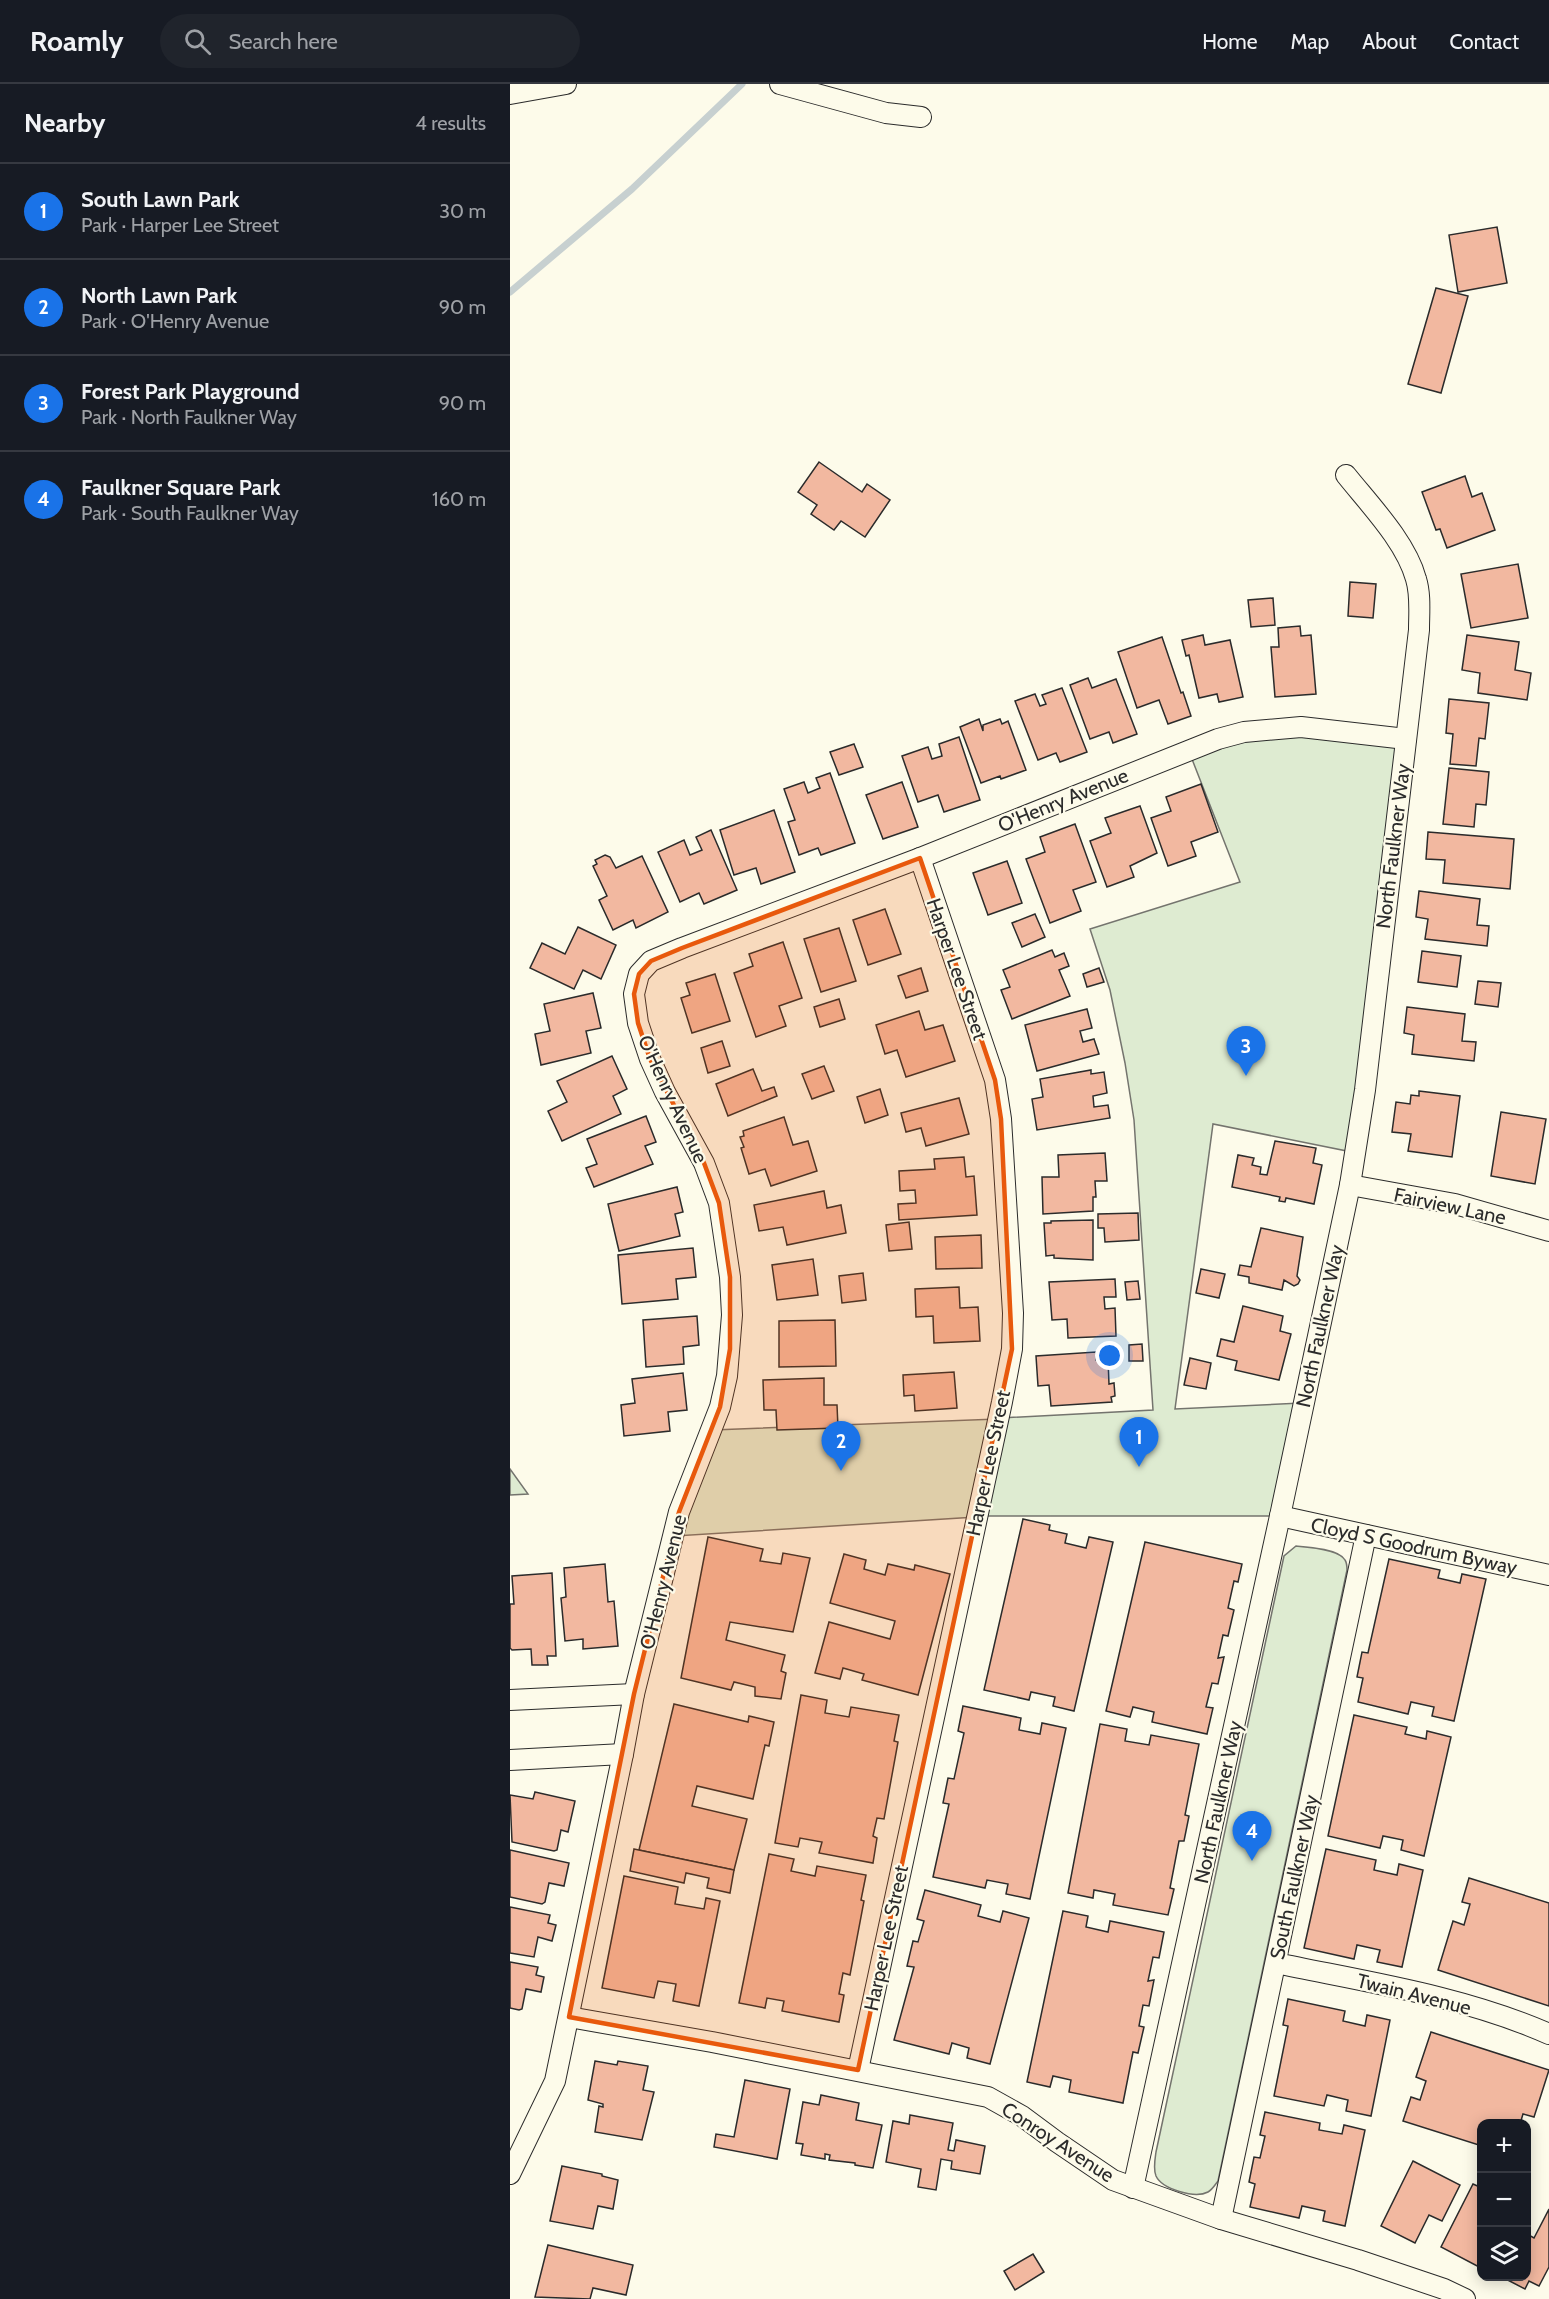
<!DOCTYPE html>
<meta charset="utf-8">
<style>
body{margin:0;font-family:Cabin,sans-serif;background:#20242c;color:#f1f3f6}
.controls{position:absolute;right:18px;bottom:18px;display:grid;overflow:hidden;border-radius:12px;box-shadow:0 3px 15px #0003}
.controls button{width:54px;height:54px;display:grid;place-items:center;padding:0;border:0;border-bottom:2px solid #363941;background:#171b24;color:#f1f3f6;font:30px sans-serif}
.you{position:absolute;left:600px;top:1272px;width:21px;height:21px;margin:-15px;border:4px solid #fff;border-radius:50%;background:#1a73e8;box-shadow:0 0 0 9px #1a73e833}
.badge{display:grid;place-items:center;width:39px;height:39px;border-radius:50%;background:#1a73e8;color:#fff;font-size:20px;font-weight:700}
.pin{position:absolute;translate:-50% -50px;filter:drop-shadow(0 2px 3px #0008)}
.pin::after{content:'';position:absolute;top:32px;width:21px;height:18px;background:inherit;clip-path:polygon(0 0,100% 0,50% 100%)}
.list{margin:0;padding:0;list-style:none}
h2{display:flex;justify-content:space-between;align-items:center;height:78px;margin:0;padding:0 24px;font-size:26px}
h2 small{font-size:20px;font-weight:400;color:#9ea1a6}
.list li{display:grid;grid-template-columns:39px 1fr auto;gap:18px;align-items:center;box-sizing:border-box;height:96px;padding:0 24px;border-top:2px solid #363941}
.list b{display:block;font-size:22px;white-space:nowrap}
.list p{margin:0;font-size:20px;white-space:nowrap;color:#9ea1a6}
.list em{font-size:20px;font-style:normal;color:#9ea1a6}
.icon{flex:none;width:33px;height:33px;fill:none;stroke:currentColor;stroke-width:2;stroke-linecap:round;stroke-linejoin:round}
.map{position:relative;flex:none;width:1039px;height:2215px;overflow:hidden}
header{display:flex;align-items:center;gap:36px;box-sizing:border-box;height:84px;padding:0 30px;background:#171b24;border-bottom:2px solid #363941}
header strong{font-size:28px}
nav{display:flex;gap:33px;margin-inline-start:auto;font-size:21px}
.search{width:420px;height:54px;background:#20242c;display:flex;align-items:center;gap:15px;box-sizing:border-box;padding:0 21px;border-radius:33px;color:#9ea1a6;font-size:22px}
main{display:flex}
aside{flex:1;background:#171b24}
.map>svg:first-child{display:block}
</style>
<header>
<strong>Roamly</strong>
<div class="search"><svg class="icon" aria-label="search" viewBox="0 0 24 24"><circle cx="10" cy="10" r="6"/><path d="M15 15l6 6"/></svg>Search here</div>
<nav><a>Home</a><a>Map</a><a>About</a><a>Contact</a></nav>
</header>
<main>
<aside>
<h2>Nearby<small>4 results</small></h2>
<ul class="list">
<li><span class="badge">1</span><div><b>South Lawn Park</b><p>Park · Harper Lee Street</p></div><em>30 m</em></li>
<li><span class="badge">2</span><div><b>North Lawn Park</b><p>Park · O'Henry Avenue</p></div><em>90 m</em></li>
<li><span class="badge">3</span><div><b>Forest Park Playground</b><p>Park · North Faulkner Way</p></div><em>90 m</em></li>
<li><span class="badge">4</span><div><b>Faulkner Square Park</b><p>Park · South Faulkner Way</p></div><em>160 m</em></li>
</ul>
</aside>
<div class="map">
<svg width="1039" height="2215" viewBox="0 0 1039 2215">
<rect width="100%" height="100%" fill="#fdfbea"/>
<!-- green -->
<g fill="#deebd1" stroke="#74746e" stroke-width="1.5">
<polygon points="757,647 893,658 842,1068 703,1040 665,1325 791,1319 768,1432 469,1432 490,1334 643,1326 624,1036 615,979 600,906 580,845 730,798 680,670"/>
<polygon points="487,1335 466,1433 165,1452 203,1346"/>
<polygon points="0,1385 18,1410 0,1411"/>
<path d="M786,1462C798,1463 829,1465 835,1476C837,1479 837,1483 837,1486L708,2097C705,2101 702,2106 698,2108C685,2115 652,2105 646,2092C643,2085 645,2075 646,2068L774,1472Z"/>
</g>
<g fill="none" stroke-linecap="round" stroke-linejoin="round">
<!-- stream -->
<polyline stroke="#c7d0d0" stroke-width="7" points="0,208 122,105 232,0"/>
</g>
<!-- building -->
<g fill="#f2b8a0" stroke="#2b2b2b" stroke-width="1.5">
<polygon points="987,143 997,199 948,208 939,151"/>
<polygon points="926,204 958,212 931,309 898,300"/>
<polygon points="309,378 352,408 357,400 380,416 355,453 331,437 324,446 301,430 307,421 288,408"/>
<polygon points="955,392 962,413 972,409 985,446 937,464 930,445 926,446 912,408"/>
<polygon points="1008,480 1018,534 961,544 951,490"/>
<polygon points="840,498 866,500 863,534 838,532"/>
<polygon points="763,514 765,541 741,543 738,516"/>
<polygon points="790,542 791,552 801,551 806,610 765,613 761,563 769,563 768,544"/>
<polygon points="693,551 695,561 720,556 733,613 709,618 707,610 689,614 679,571 676,572 672,556"/>
<polygon points="957,551 1009,558 1005,586 1021,589 1017,616 968,609 970,589 952,586"/>
<polygon points="652,553 671,609 673,608 681,632 658,640 649,616 627,624 608,568"/>
<polygon points="578,594 582,604 606,595 627,650 603,659 599,648 580,655 560,601"/>
<polygon points="552,604 577,668 550,678 546,669 528,676 505,617 525,610 530,622 536,620 532,611"/>
<polygon points="939,615 979,619 975,655 969,654 966,682 940,680 943,650 936,649"/>
<polygon points="469,635 473,647 473,641 490,635 492,640 498,637 516,686 491,695 490,692 471,699 450,643"/>
<polygon points="449,653 470,716 434,728 428,711 408,718 392,672 418,663 422,675 432,672 429,660"/>
<polygon points="344,660 353,683 329,691 320,668"/>
<polygon points="939,684 979,688 976,721 966,720 964,743 933,740"/>
<polygon points="320,689 345,759 311,771 308,764 289,771 278,738 285,736 274,705 294,698 298,709 310,704 306,694"/>
<polygon points="392,698 408,743 373,755 356,711"/>
<polygon points="691,700 708,748 681,758 686,772 658,782 641,734 661,727 656,713"/>
<polygon points="630,722 647,769 620,782 624,793 597,803 580,757 601,749 595,734"/>
<polygon points="264,726 285,788 251,800 246,784 224,791 210,746"/>
<polygon points="565,740 586,798 563,806 571,827 540,839 516,775 535,768 530,753"/>
<polygon points="201,746 227,806 194,820 189,809 170,818 148,768 174,756 180,771 192,766 186,753"/>
<polygon points="918,748 1004,755 1000,805 933,799 935,776 916,775"/>
<polygon points="95,771 100,773 106,784 132,772 158,828 126,844 123,836 103,846 89,816 97,812 83,782 87,780 85,776"/>
<polygon points="497,777 512,819 478,831 463,789"/>
<polygon points="909,807 970,815 967,841 979,842 977,862 915,855 918,835 906,833"/>
<polygon points="375,825 391,870 358,881 343,836"/>
<polygon points="525,830 535,853 512,863 502,839"/>
<polygon points="68,843 106,861 91,895 73,886 64,905 20,884 32,859 55,870"/>
<polygon points="329,844 346,897 311,908 294,855"/>
<polygon points="273,858 292,914 269,922 276,942 246,953 224,889 243,882 239,870"/>
<polygon points="542,866 545,873 554,869 559,882 549,886 560,912 502,935 491,906 500,903 493,886"/>
<polygon points="912,867 951,872 947,903 908,898"/>
<polygon points="411,884 418,907 396,914 388,892"/>
<polygon points="589,884 594,898 577,903 573,890"/>
<polygon points="205,890 220,937 182,949 171,914 180,911 176,899"/>
<polygon points="968,897 991,899 988,923 965,920"/>
<polygon points="83,909 91,944 76,947 81,969 31,981 25,950 40,947 34,920"/>
<polygon points="329,915 335,935 310,943 304,923"/>
<polygon points="897,923 955,930 952,957 966,958 964,977 902,970 904,951 894,949"/>
<polygon points="577,925 582,944 570,947 573,958 584,955 589,970 527,987 515,941"/>
<polygon points="409,927 415,946 433,941 445,977 396,993 387,966 375,970 366,941"/>
<polygon points="212,957 220,982 198,989 191,964"/>
<polygon points="102,972 117,1005 103,1012 111,1030 52,1057 38,1027 57,1018 47,997"/>
<polygon points="314,982 324,1007 302,1015 292,990"/>
<polygon points="243,985 252,1007 264,1003 267,1012 218,1032 206,1000"/>
<polygon points="581,986 581,990 594,988 597,1009 583,1012 584,1023 598,1021 600,1034 527,1046 522,1015 533,1013 530,995"/>
<polygon points="370,1005 378,1031 355,1039 347,1013"/>
<polygon points="909,1007 950,1012 942,1073 898,1067 901,1050 882,1048 886,1018 900,1020 901,1011 909,1012"/>
<polygon points="449,1014 459,1050 416,1062 411,1044 396,1048 391,1029"/>
<polygon points="991,1028 1036,1035 1025,1100 981,1092"/>
<polygon points="136,1032 146,1058 135,1062 143,1080 84,1103 76,1084 87,1080 77,1055"/>
<polygon points="274,1033 283,1061 298,1057 307,1087 261,1102 255,1085 239,1090 231,1064 234,1063 230,1053 234,1052 233,1047"/>
<polygon points="765,1057 806,1064 803,1079 812,1081 804,1120 776,1114 775,1118 769,1117 770,1113 722,1103 728,1071 744,1074 742,1081 751,1083 750,1090 757,1091"/>
<polygon points="595,1069 597,1097 585,1097 586,1113 583,1113 583,1127 533,1130 532,1093 549,1093 548,1071"/>
<polygon points="454,1073 456,1093 464,1092 467,1131 389,1136 388,1120 406,1119 405,1106 390,1107 389,1087 425,1085 424,1075"/>
<polygon points="167,1103 173,1128 165,1130 170,1152 109,1167 98,1120"/>
<polygon points="314,1107 317,1124 331,1121 336,1149 277,1161 273,1143 249,1147 244,1121"/>
<polygon points="628,1129 629,1156 595,1158 594,1144 588,1144 588,1130"/>
<polygon points="583,1136 583,1176 544,1174 544,1171 536,1172 534,1139 541,1139 541,1137"/>
<polygon points="399,1138 402,1165 379,1167 376,1141"/>
<polygon points="751,1144 793,1153 787,1192 790,1196 788,1200 784,1202 774,1196 772,1206 739,1199 739,1193 728,1191 730,1181 741,1183"/>
<polygon points="471,1151 472,1184 426,1185 425,1153"/>
<polygon points="183,1164 186,1193 166,1195 168,1215 112,1220 108,1171"/>
<polygon points="303,1175 308,1211 267,1216 262,1181"/>
<polygon points="691,1185 715,1190 709,1214 686,1209"/>
<polygon points="353,1189 356,1216 332,1219 329,1192"/>
<polygon points="605,1195 606,1213 594,1213 595,1225 605,1224 606,1252 558,1254 557,1235 542,1236 539,1198"/>
<polygon points="628,1197 630,1215 617,1216 615,1198"/>
<polygon points="449,1203 450,1224 468,1223 470,1257 424,1259 423,1232 406,1233 405,1205"/>
<polygon points="733,1222 773,1232 770,1247 781,1250 769,1296 725,1286 727,1277 707,1272 711,1255 724,1258"/>
<polygon points="187,1232 189,1261 173,1263 174,1280 136,1283 133,1236"/>
<polygon points="325,1236 326,1282 269,1283 269,1237"/>
<polygon points="632,1260 633,1277 619,1277 619,1261"/>
<polygon points="586,1268 586,1276 598,1275 599,1300 604,1299 605,1312 601,1313 602,1318 541,1322 539,1301 528,1302 526,1272"/>
<polygon points="680,1274 701,1279 696,1305 674,1301"/>
<polygon points="444,1288 447,1324 405,1327 404,1311 394,1312 393,1291"/>
<polygon points="173,1289 177,1326 158,1328 160,1347 114,1352 111,1321 125,1319 122,1295"/>
<polygon points="314,1294 314,1321 327,1321 328,1344 267,1346 266,1326 254,1326 253,1296"/>
<polygon points="513,1435 540,1441 539,1446 557,1450 555,1459 576,1464 579,1453 603,1458 564,1627 543,1622 545,1613 521,1608 519,1616 474,1606"/>
<polygon points="198,1453 253,1465 250,1477 271,1480 273,1469 300,1474 283,1548 220,1538 216,1556 275,1571 271,1587 276,1589 271,1615 245,1612 245,1603 224,1598 221,1606 171,1594"/>
<polygon points="635,1458 732,1480 728,1498 724,1497 718,1524 724,1526 718,1552 713,1551 708,1574 714,1573 708,1600 702,1599 696,1623 703,1624 697,1650 642,1638 644,1628 623,1623 620,1633 596,1627"/>
<polygon points="334,1470 356,1476 354,1485 375,1491 378,1480 404,1486 405,1481 440,1490 408,1611 352,1596 354,1590 333,1584 330,1595 305,1589 319,1538 380,1555 385,1537 320,1519"/>
<polygon points="879,1475 930,1486 928,1494 950,1499 952,1490 976,1495 944,1637 922,1632 924,1623 901,1618 898,1630 848,1618 853,1594 847,1593 852,1568 858,1569"/>
<polygon points="95,1480 98,1518 104,1517 108,1562 73,1565 73,1555 55,1557 51,1514 56,1513 54,1484"/>
<polygon points="42,1489 46,1572 37,1572 38,1581 22,1581 21,1565 2,1566 0,1564 0,1520 4,1520 2,1492"/>
<polygon points="291,1611 317,1616 315,1629 339,1633 341,1623 389,1631 384,1657 388,1658 374,1735 367,1734 363,1752 367,1754 363,1779 309,1769 312,1758 290,1754 288,1763 265,1759"/>
<polygon points="164,1620 238,1638 239,1632 264,1638 259,1662 255,1661 243,1715 187,1702 182,1722 237,1735 224,1786 129,1766"/>
<polygon points="453,1622 511,1634 509,1646 530,1650 532,1639 556,1644 520,1815 496,1810 498,1800 477,1796 475,1804 423,1793 439,1720 433,1719 438,1694 444,1695 454,1649 448,1647"/>
<polygon points="844,1631 897,1643 895,1650 916,1655 917,1647 941,1653 914,1772 891,1766 893,1756 873,1752 870,1764 818,1752"/>
<polygon points="590,1640 617,1645 615,1657 639,1661 641,1651 689,1660 675,1731 679,1732 674,1757 669,1757 660,1804 664,1805 658,1831 603,1821 605,1810 584,1806 583,1814 558,1809"/>
<polygon points="25,1708 65,1717 58,1748 51,1746 47,1766 44,1767 2,1758 0,1711 23,1715"/>
<polygon points="124,1765 224,1786 220,1809 197,1804 199,1794 176,1789 174,1799 120,1787"/>
<polygon points="816,1765 866,1776 864,1786 887,1791 889,1780 913,1786 892,1883 867,1878 870,1866 847,1861 844,1875 794,1864"/>
<polygon points="0,1766 59,1779 54,1802 39,1799 35,1818 32,1820 0,1813"/>
<polygon points="259,1770 284,1775 281,1787 305,1792 307,1782 356,1791 351,1816 354,1817 340,1891 333,1889 329,1910 334,1911 329,1938 272,1927 274,1917 257,1914 255,1924 229,1919"/>
<polygon points="114,1792 168,1803 165,1820 194,1825 196,1814 210,1817 189,1922 163,1917 166,1900 148,1897 144,1914 92,1904"/>
<polygon points="959,1794 1039,1819 1039,1922 928,1886 943,1837 954,1841 960,1820 952,1818"/>
<polygon points="415,1806 471,1821 468,1832 490,1838 493,1827 519,1834 480,1980 457,1974 459,1964 442,1959 439,1970 384,1956 404,1883 397,1882 403,1857 408,1858 414,1837 407,1835"/>
<polygon points="0,1823 40,1831 38,1839 46,1841 42,1857 28,1853 24,1873 0,1869"/>
<polygon points="553,1827 578,1832 576,1843 598,1848 600,1837 654,1848 649,1874 643,1873 638,1897 644,1896 639,1922 633,1921 629,1942 634,1943 628,1969 623,1968 613,2019 559,2008 561,1996 543,1992 540,2003 517,1998"/>
<polygon points="0,1878 28,1883 26,1891 34,1893 31,1908 16,1905 12,1925 9,1926 0,1924"/>
<polygon points="778,1915 835,1927 833,1937 855,1942 857,1931 880,1936 861,2032 836,2027 838,2016 817,2011 814,2022 764,2012 778,1942 773,1941"/>
<polygon points="921,1948 1039,1986 1024,2033 1013,2030 1010,2040 972,2040 972,2062 893,2037 901,2013 910,2016 916,1997 906,1993"/>
<polygon points="85,1977 107,1981 108,1977 138,1982 133,2006 144,2008 132,2056 85,2048 89,2022 93,2023 93,2020 78,2016"/>
<polygon points="235,1996 280,2005 267,2075 204,2063 206,2050 224,2053"/>
<polygon points="311,2011 349,2019 346,2036 372,2041 363,2084 345,2081 345,2079 319,2076 320,2071 315,2070 315,2075 291,2071 293,2060 286,2059 293,2018 309,2021"/>
<polygon points="755,2028 810,2039 809,2046 832,2050 834,2041 855,2046 835,2142 813,2137 815,2127 792,2122 789,2134 740,2123 745,2100 739,2098 744,2073 750,2074 755,2052 750,2051"/>
<polygon points="400,2031 443,2039 438,2066 444,2067 446,2056 475,2062 470,2090 441,2085 442,2077 431,2075 426,2106 408,2103 411,2085 376,2078 383,2037 399,2040"/>
<polygon points="903,2077 950,2101 932,2137 919,2131 905,2159 871,2142"/>
<polygon points="52,2082 92,2090 92,2092 108,2096 103,2125 88,2122 83,2145 40,2137"/>
<polygon points="963,2100 972,2104 971,2184 931,2163"/>
<polygon points="1039,2125 1039,2183 1029,2202 1019,2197 1015,2205 990,2192 1017,2192 1017,2150 1024,2154"/>
<polygon points="38,2161 123,2181 116,2211 83,2204 80,2215 25,2213"/>
<polygon points="523,2170 534,2188 505,2206 494,2187"/>
</g>
<g fill="none" stroke-linecap="round" stroke-linejoin="round">
<!-- street casing -->
<g stroke="#2b2b2b" stroke-width="22">
<g id="street">
<polyline points="270,0 376,29 411,33"/>
<polyline points="0,10 56,0"/>
<polyline points="840,1101 945,1120 1039,1147"/>
<polyline points="770,1432 1039,1491"/>
<polyline points="0,1616 124,1610"/>
<polyline points="0,1676 113,1670"/>
<path d="M766,1879C857,1898 953,1912 1039,1950"/>
<polyline points="59,1933 202,1958 478,2013 512,2032 547,2058 603,2096 711,2135 848,2176 934,2205 955,2215"/>
<polyline points="348,1986 492,1318 502,1265 503,1229 491,1035 485,996 410,774"/>
<polyline points="0,2090 45,1997 113,1670 124,1610 169,1428 210,1323 217,1292 222,1231 220,1193 209,1119 194,1079 155,1008 140,975 128,939 124,910 129,890 141,877 172,864 410,774 708,655 734,648 791,643 896,655"/>
<path d="M623,2104L770,1432L840,1101L855,1006L909,546C909,529 911,511 906,495C896,458 860,421 836,391"/>
<polyline points="711,2135 856,1451"/>
</g>
</g>
<!-- street -->
<use href="#street" stroke="#fdfbea" stroke-width="20"/>
</g>
<!-- marked area -->
<path fill="#e8590c" fill-opacity="0.2" stroke="#e8590c" stroke-width="4.5" stroke-linejoin="round" d="M410,774L485,996L491,1035L502,1265L348,1986L59,1933L124,1610L169,1428L210,1323L220,1265V1193L209,1119L194,1079L140,975L128,939L124,910L129,890L141,877L172,864Z"/>
<g text-anchor="middle" dominant-baseline="central" stroke-width="4.5" stroke-linejoin="round" paint-order="stroke">
<!-- street labels -->
<g font-size="20" fill="#2b2b2b" stroke="#fdfbea">
<text transform="translate(553 716) rotate(-22)">O'Henry Avenue</text>
<text transform="translate(883 762) rotate(-83)">North Faulkner Way</text>
<text transform="translate(447 885) rotate(71)">Harper Lee Street</text>
<text transform="translate(163 1015) rotate(65)">O'Henry Avenue</text>
<text transform="translate(940 1122) rotate(12)">Fairview Lane</text>
<text transform="translate(810 1242) rotate(-78)">North Faulkner Way</text>
<text transform="translate(478 1379) rotate(-78)">Harper Lee Street</text>
<text transform="translate(904 1462) rotate(12)">Cloyd S Goodrum Byway</text>
<text transform="translate(153 1498) rotate(-76)">O'Henry Avenue</text>
<text transform="translate(708 1718) rotate(-78)">North Faulkner Way</text>
<text transform="translate(784 1793) rotate(-78)">South Faulkner Way</text>
<text transform="translate(376 1854) rotate(-78)">Harper Lee Street</text>
<text transform="translate(904 1910) rotate(14)">Twain Avenue</text>
<text transform="translate(548 2058) rotate(33)">Conroy Avenue</text>
</g>
</g>
</svg>
<div class="controls">
<button>+</button>
<button>−</button>
<button><svg class="icon" aria-label="layers" viewBox="0 0 24 24"><path d="M12 4l9 5-9 5-9-5zM3 14l9 5 9-5"/></svg></button>
</div>
<div class="you"></div>
<div class="pin badge" style="left:629px;top:1383px">1</div>
<div class="pin badge" style="left:331px;top:1387px">2</div>
<div class="pin badge" style="left:736px;top:992px">3</div>
<div class="pin badge" style="left:742px;top:1777px">4</div>
</div>
</main>
